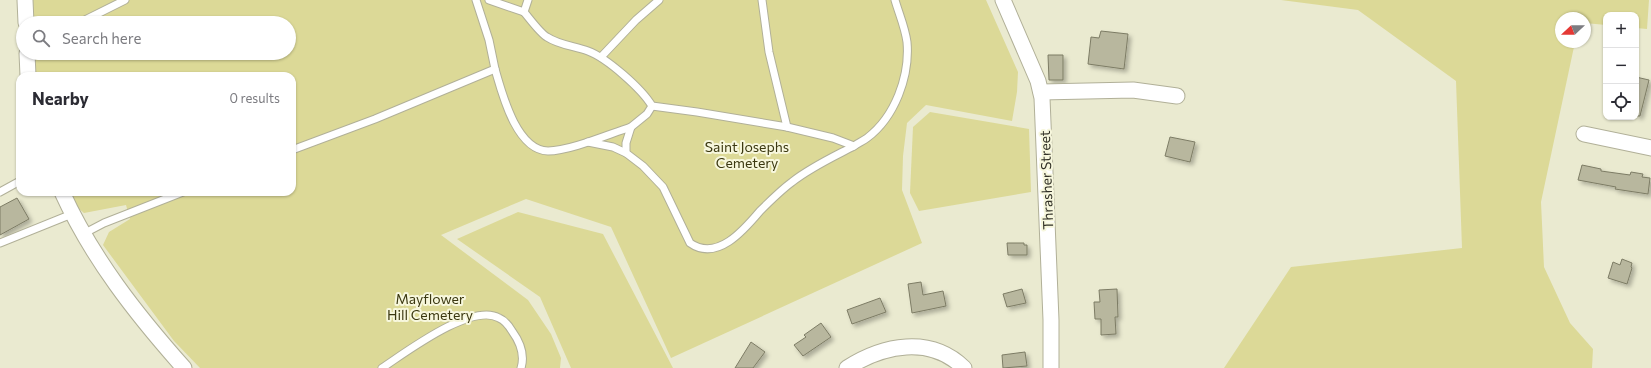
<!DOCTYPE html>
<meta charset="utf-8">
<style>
body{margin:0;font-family:Commissioner,sans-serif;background:#f7f7f7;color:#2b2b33}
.controls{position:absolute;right:12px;top:12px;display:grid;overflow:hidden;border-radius:8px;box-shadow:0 1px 3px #0004}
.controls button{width:36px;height:36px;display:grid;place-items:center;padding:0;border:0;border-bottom:1px solid #e1e1e2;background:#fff;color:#2b2b33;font:20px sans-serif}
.compass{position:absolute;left:1555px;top:12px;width:36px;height:36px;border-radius:50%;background:#fff;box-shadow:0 1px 3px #0004;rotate:248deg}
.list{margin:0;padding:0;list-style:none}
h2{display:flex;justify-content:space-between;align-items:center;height:52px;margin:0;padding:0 16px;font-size:17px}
h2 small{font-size:13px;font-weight:400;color:#7c7c81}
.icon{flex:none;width:22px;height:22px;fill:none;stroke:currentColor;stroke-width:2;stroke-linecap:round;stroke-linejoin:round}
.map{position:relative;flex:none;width:1651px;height:368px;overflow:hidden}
.search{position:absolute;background:#fff;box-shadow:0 1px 3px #0004;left:16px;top:16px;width:280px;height:44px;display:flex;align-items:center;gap:10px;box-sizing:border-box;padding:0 14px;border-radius:22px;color:#7c7c81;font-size:15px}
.panel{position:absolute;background:#fff;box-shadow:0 1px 3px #0004;left:16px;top:72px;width:280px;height:124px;border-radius:12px}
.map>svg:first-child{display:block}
</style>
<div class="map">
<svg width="1651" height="368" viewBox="0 0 1651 368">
<defs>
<filter id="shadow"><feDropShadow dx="3" dy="3" stdDeviation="2" flood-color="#0004"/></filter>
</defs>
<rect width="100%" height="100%" fill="#eaead0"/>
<!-- green -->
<g fill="#dcd997">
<polygon points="33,0 986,0 1018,72 1017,92 1012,121 926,105 907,123 903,156 902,190 922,243 671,358 611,227 526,199 441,235 528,300 551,334 561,358 560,368 200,368 174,341 103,245 109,232 130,219 126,205 84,213 78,208 70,192 292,192 292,76 36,76 35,53 289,53 289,23 34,23"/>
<polygon points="1281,0 1649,0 1647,29 1636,28 1636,15 1606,15 1606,25 1585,23 1585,18 1561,18 1561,42 1575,42 1541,202 1544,267 1570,323 1593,349 1592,368 1224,368 1291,267 1462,248 1456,81 1358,10"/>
<polygon points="930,112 1029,129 1031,192 919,211 910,193 913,127"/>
<polygon points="518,212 603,234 673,368 571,368 540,297 457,239"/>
</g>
<!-- building -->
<g fill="#b8b79e" stroke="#7d7c65" filter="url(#shadow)">
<polygon points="1101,31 1128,34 1124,69 1088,64 1091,37 1099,38"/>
<polygon points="1048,55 1063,55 1063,80 1049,80"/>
<polygon points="1636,77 1649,80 1640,116 1636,116"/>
<polygon points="1170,137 1195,142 1190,162 1165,156"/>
<polygon points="1582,165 1601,169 1601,171 1630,175 1631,172 1643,174 1642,177 1650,178 1648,194 1615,189 1616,187 1578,180"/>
<polygon points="17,198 29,219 0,235 0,207"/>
<polygon points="1007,243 1024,243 1024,245 1027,245 1027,255 1008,255"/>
<polygon points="1622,259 1632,263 1631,267 1632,268 1627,284 1608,278 1613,262 1620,265"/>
<polygon points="921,282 923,295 943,291 946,306 912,313 908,284"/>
<polygon points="1022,289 1026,303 1007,307 1003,294"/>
<polygon points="1117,289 1118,317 1115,317 1116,334 1101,335 1101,319 1095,319 1094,302 1100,302 1099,290"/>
<polygon points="880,298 886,312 852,324 847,310"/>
<polygon points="821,323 831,337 803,356 794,345 806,337 804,335"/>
<polygon points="751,342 765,352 753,368 735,368"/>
<polygon points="1025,352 1027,366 1003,368 1002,355"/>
</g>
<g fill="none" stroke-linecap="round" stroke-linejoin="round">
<!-- lane casing -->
<g stroke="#b1b098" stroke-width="9">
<g id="lane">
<polyline points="489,0 524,12 528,0"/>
<path d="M524,12C530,19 540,33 547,37C559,45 574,46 588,51C607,58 642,89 652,106L647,114L631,127"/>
<polyline points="79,23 125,0"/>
<polyline points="601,57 636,20 659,0"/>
<path d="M495,69C502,93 516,150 548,151C570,151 609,134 631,127L626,143V153L643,166L663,187L690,243C717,262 744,230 760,211C770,201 781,190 792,182C811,167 833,157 854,146L833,138L787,127L769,52L762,0"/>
<polyline points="652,106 697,112 787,127"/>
<polyline points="588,142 613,147 626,153"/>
<path d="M854,146C858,143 863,141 867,138C895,117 910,76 907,42C905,27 899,14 895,0"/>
<polyline points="292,150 375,119 495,69 489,40 476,0"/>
<polyline points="0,192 20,181"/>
<polyline points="83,234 104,223 183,192"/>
<polyline points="0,243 72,214"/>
<path d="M382,368C405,353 472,302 499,318C504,320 509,326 512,331C520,342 525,355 521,368"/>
</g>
</g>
<!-- street casing -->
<g stroke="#b1b098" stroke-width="17">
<g id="street">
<polyline points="25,0 26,23"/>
<polyline points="1003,0 1038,81 1042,98 1051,320 1051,368"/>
<polyline points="27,53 28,76"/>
<polyline points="1041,92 1133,90 1177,96"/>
<polyline points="1584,134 1651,148"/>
<path d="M62,192C92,258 136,314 184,368"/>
<path d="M847,368C883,345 930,335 964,368"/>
</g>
</g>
<!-- lane -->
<use href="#lane" stroke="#fff" stroke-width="7"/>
<!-- street -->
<use href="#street" stroke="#fff" stroke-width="15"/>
</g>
<g text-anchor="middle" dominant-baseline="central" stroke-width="4" stroke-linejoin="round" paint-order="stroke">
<!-- park labels -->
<g font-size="14" fill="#3b3811" stroke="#f7f7dd">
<text x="747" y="146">Saint Josephs<tspan x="747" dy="16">Cemetery</tspan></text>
<text x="430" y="298">Mayflower<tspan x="430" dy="16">Hill Cemetery</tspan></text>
</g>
<!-- street labels -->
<g font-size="14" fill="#313026" stroke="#f7f7dd">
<text transform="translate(1046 180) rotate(-92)">Thrasher Street</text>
</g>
</g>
</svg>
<div class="controls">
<button>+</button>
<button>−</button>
<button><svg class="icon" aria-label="locate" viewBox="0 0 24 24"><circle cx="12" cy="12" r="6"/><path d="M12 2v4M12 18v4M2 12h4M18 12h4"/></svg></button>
</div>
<svg class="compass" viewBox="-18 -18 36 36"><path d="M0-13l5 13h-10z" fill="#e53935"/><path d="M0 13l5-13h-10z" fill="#7c7c81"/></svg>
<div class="search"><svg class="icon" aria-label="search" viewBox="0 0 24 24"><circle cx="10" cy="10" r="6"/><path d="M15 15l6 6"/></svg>Search here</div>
<section class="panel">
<h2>Nearby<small>0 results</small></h2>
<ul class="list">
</ul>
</section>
</div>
